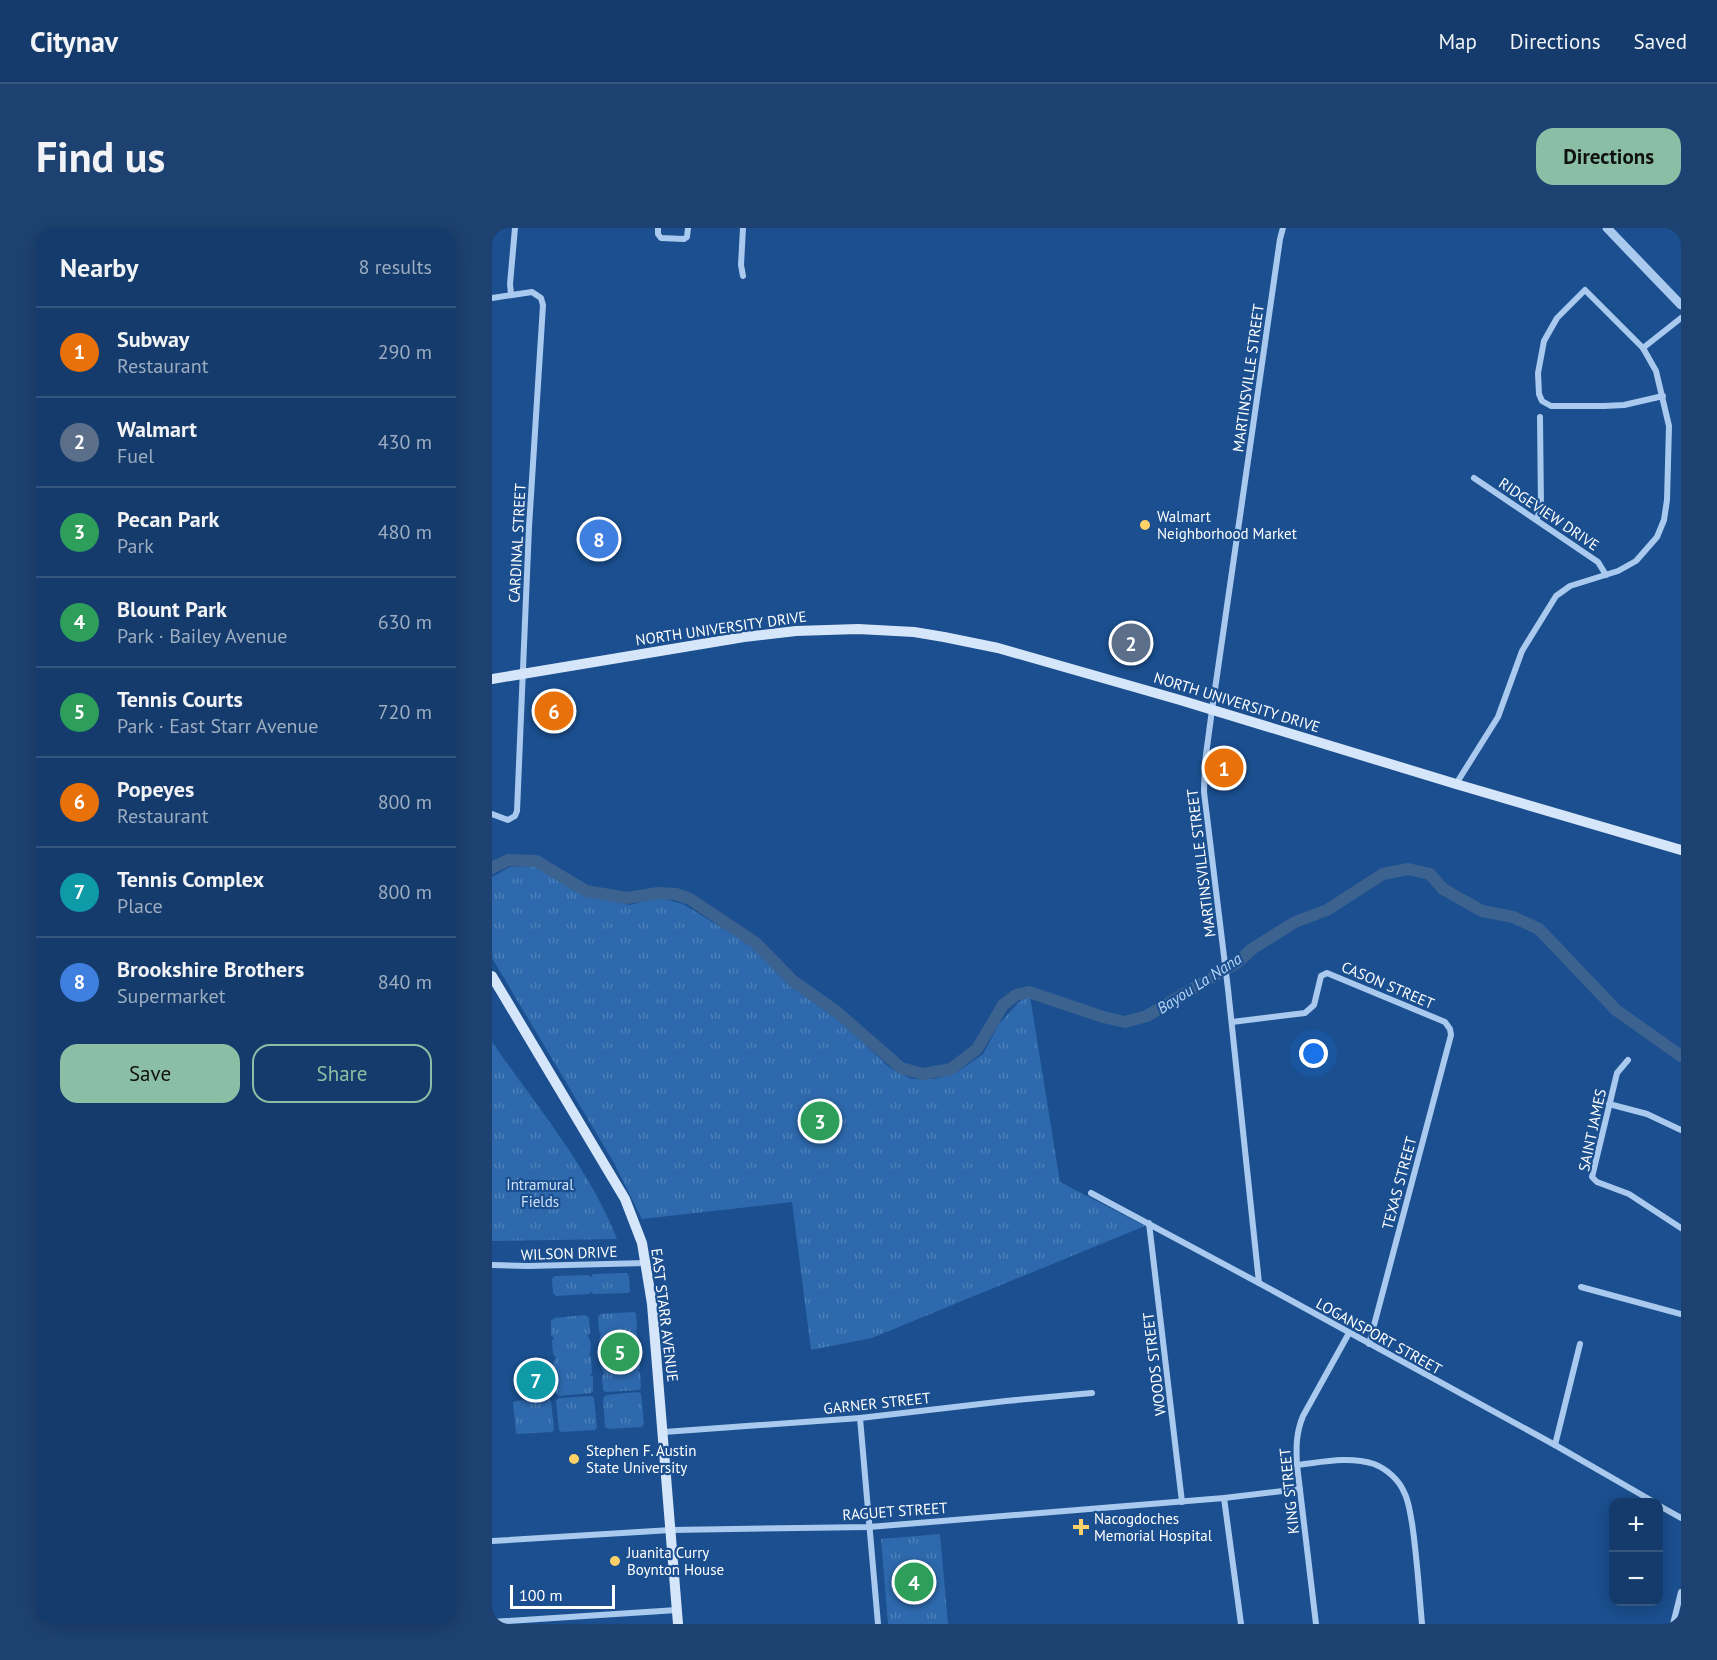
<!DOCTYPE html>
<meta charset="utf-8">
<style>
body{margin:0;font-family:"PT Sans",sans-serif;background:#1d4271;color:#f1f3f6}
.controls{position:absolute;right:18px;bottom:18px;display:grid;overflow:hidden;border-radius:12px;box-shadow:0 3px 15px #0003}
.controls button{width:54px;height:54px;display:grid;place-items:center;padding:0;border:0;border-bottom:2px solid #33557e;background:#143b6b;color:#f1f3f6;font:30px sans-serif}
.scale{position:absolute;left:18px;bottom:15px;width:105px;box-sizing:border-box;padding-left:6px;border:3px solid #fff;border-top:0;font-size:16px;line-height:21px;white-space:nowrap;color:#fff;-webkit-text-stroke:4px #1b4f8f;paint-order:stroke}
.you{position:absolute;left:822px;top:826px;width:21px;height:21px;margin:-15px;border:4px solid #fff;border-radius:50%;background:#1a73e8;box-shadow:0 0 0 9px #1a73e833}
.badge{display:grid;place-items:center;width:39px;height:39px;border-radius:50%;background:#8abfa5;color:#fff;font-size:20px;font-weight:700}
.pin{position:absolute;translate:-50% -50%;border:3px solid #fff;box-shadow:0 2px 6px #0006}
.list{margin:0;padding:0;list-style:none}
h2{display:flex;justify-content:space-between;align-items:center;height:78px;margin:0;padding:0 24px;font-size:26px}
h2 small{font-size:20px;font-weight:400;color:#9dadc1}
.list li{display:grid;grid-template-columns:39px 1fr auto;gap:18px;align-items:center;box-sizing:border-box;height:90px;padding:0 24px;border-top:2px solid #33557e}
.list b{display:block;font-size:22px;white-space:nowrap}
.list p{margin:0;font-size:20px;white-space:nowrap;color:#9dadc1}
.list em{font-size:20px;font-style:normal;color:#9dadc1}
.actions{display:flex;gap:12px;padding:18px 24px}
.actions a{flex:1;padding:14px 0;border:2px solid #8abfa5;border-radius:18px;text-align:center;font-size:21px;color:#8abfa5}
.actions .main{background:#8abfa5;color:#111}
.map{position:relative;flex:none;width:1189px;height:1396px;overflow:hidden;border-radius:18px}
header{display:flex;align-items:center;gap:36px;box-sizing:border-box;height:84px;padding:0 30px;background:#143b6b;border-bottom:2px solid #33557e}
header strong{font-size:28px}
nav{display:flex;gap:33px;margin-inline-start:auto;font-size:21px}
.intro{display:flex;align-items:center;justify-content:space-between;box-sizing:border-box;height:144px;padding:0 36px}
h1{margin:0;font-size:42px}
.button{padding:15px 27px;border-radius:18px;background:#8abfa5;color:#111;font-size:21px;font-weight:700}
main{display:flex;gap:36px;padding:0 36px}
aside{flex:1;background:#143b6b;border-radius:18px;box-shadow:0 3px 15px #0003}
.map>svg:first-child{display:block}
</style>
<header>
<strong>Citynav</strong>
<nav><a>Map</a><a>Directions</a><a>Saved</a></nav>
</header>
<div class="intro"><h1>Find us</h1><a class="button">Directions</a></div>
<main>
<aside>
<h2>Nearby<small>8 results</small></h2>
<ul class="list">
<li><span class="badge" style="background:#e8710a">1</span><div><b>Subway</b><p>Restaurant</p></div><em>290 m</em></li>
<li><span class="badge" style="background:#5c6f8a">2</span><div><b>Walmart</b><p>Fuel</p></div><em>430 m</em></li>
<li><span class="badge" style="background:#2e9e5b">3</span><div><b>Pecan Park</b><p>Park</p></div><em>480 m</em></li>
<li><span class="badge" style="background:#2e9e5b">4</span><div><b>Blount Park</b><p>Park · Bailey Avenue</p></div><em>630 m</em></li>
<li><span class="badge" style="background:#2e9e5b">5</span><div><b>Tennis Courts</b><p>Park · East Starr Avenue</p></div><em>720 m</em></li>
<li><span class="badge" style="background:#e8710a">6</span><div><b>Popeyes</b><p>Restaurant</p></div><em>800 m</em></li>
<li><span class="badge" style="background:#0f9aa8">7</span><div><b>Tennis Complex</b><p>Place</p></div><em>800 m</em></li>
<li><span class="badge" style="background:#3f7fe0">8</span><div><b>Brookshire Brothers</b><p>Supermarket</p></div><em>840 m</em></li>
</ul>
<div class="actions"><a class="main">Save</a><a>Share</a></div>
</aside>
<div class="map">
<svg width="1189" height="1396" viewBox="0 0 1189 1396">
<defs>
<pattern id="park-tufts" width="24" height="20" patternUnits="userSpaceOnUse" patternTransform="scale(1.5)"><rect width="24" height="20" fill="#2e69ad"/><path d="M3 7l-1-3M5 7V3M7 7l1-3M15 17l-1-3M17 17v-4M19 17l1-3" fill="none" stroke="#4d80b9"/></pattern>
</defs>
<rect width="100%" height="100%" fill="#1b4f8f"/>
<!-- park -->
<g fill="url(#park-tufts)">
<polygon points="39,638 48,639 92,666 138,677 159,671 173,671 191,676 232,701 246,706 264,721 299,759 349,794 398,840 420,851 442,851 464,845 491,826 507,796 527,774 538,768 568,954 653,998 380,1110 319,1122 300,974 150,991 122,935 0,730 0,649 18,639"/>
<path d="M0,814C43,876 98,941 125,1011L0,1013Z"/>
<polygon points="135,1045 137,1048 138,1063 136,1065 102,1066 99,1064 97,1066 64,1068 61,1065 60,1051 63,1048 96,1047 99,1049 101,1046"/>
<path d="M141,1084L144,1085L145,1101L143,1103L145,1105L147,1119L144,1123L147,1125L148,1140L146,1143L148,1144L149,1159L147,1162L114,1164L111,1162L110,1149L112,1145C108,1140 107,1131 111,1126C107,1121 106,1112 109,1106L107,1103L106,1089L108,1086Z"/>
<path d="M93,1087L97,1090L98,1105L96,1108C99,1111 100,1122 97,1127L99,1129L100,1145L98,1147L101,1149V1163L99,1165L67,1168L64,1165L63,1154L65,1149C61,1144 60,1135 64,1129L61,1126L60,1113L62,1110L59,1107V1093L62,1090Z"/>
<polygon points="147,1164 149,1166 152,1196 150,1199 116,1201 113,1199 111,1170 114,1167"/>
<polygon points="100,1168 102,1170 105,1199 103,1202 69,1204 67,1202 64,1173 66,1170"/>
<polygon points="57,1170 59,1173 62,1202 60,1204 26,1206 24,1205 21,1175 23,1173"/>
<polygon points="448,1306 456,1396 396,1396 389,1311"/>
</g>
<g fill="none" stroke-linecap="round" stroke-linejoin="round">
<!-- river -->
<polyline stroke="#3c6290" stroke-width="12" points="0,640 16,632 44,633 94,663 135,670 166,665 184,666 198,671 264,715 301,753 345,784 409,840 431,846 459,841 485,821 511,777 524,767 537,764 611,789 633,794 655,788 746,734 760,721 803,694 835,682 891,646 916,641 938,646 951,661 990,683 1021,689 1047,701 1124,782 1189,828"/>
<!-- minor -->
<g stroke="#a9c9ee" stroke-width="6">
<polyline points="166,0 166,6 169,10 192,11 195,9 196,0"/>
<polyline points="251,0 249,37 251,48"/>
<polyline points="19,66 18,56 23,0"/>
<polyline points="0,70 40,64 49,70 51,77 37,299 25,583 23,588 16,592 0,586"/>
<polyline points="1151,120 1189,90"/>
<polyline points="982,250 1106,334 1114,347"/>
<polyline points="1045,290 1049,280 1048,189"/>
<polyline points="964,556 1006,489 1030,423 1064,368 1078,358 1126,343 1144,333 1165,309 1172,292 1175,272 1177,198 1164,143 1151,120 1093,62 1065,90 1052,113 1046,145 1047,166 1050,173 1059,178 1112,178 1132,177 1171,168"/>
<polyline points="740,794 813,785 822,777 829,748 835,745 953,794 958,801 959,807 877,1116"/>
<polyline points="1136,832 1125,845 1100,949 1105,954 1137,966 1189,1000"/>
<polyline points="1117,876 1155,886 1189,902"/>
<polyline points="599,965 767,1055 1063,1217 1162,1274"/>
<polyline points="657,995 690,1274"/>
<polyline points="0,1037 36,1038 154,1035"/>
<polyline points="767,1055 736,761 712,564 713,534 720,482 788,11 791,0"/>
<polyline points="1089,1059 1189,1086"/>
<polyline points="368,1190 386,1396"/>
<polyline points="172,1204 368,1190 514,1173 600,1165"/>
<polyline points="1063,1217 1088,1116"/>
<path d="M805,1237C831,1234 857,1228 882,1236C895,1241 907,1252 912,1264C917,1273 918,1285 920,1295C925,1329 927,1362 930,1396"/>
<polyline points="732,1270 749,1396"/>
<polyline points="1166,1277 1189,1290"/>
<polyline points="0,1313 179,1302 377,1299 732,1270 808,1261"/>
<polyline points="0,1394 185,1382"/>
<path d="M824,1396L805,1237C804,1219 804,1205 811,1188L857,1105"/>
<polyline points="1181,1396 1189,1364"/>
</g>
<!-- tertiary -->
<polyline stroke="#a9c9ee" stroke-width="9" points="1115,0 1189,77"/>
<!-- secondary -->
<g stroke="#d6e6fa" stroke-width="10">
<polyline points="0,451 252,409 304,403 366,401 422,404 452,409 506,420 688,472 964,556 1189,622"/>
<polyline points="0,748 133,971 150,1015 160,1076 186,1396"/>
</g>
</g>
<!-- markers -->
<g fill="#ffd166" stroke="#1b4f8f" stroke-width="2">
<circle cx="653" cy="297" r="6"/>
<circle cx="82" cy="1231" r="6"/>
<path d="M586 1290h6v6h6v6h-6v6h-6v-6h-6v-6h6z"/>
<circle cx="123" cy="1333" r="6"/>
</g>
<g text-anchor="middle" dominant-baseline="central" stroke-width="4.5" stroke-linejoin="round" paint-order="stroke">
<!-- street labels -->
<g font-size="15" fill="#fff" stroke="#1b4f8f">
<text transform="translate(756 150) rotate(-82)">MARTINSVILLE STREET</text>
<text transform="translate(1057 286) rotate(34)">RIDGEVIEW DRIVE</text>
<text transform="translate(25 315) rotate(-87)">CARDINAL STREET</text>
<text transform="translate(229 400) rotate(-8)">NORTH UNIVERSITY DRIVE</text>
<text transform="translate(745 474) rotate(17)">NORTH UNIVERSITY DRIVE</text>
<text transform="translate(709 635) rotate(-97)">MARTINSVILLE STREET</text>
<text transform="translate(896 757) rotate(23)">CASON STREET</text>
<text transform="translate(1100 902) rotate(-78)">SAINT JAMES</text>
<text transform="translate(907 955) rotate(-75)">TEXAS STREET</text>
<text transform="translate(77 1025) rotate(-2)">WILSON DRIVE</text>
<text transform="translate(173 1087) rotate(83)">EAST STARR AVENUE</text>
<text transform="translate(887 1108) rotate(29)">LOGANSPORT STREET</text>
<text transform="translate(662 1136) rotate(-97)">WOODS STREET</text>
<text transform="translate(385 1175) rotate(-6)">GARNER STREET</text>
<text transform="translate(797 1263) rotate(-96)">KING STREET</text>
<text transform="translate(403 1283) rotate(-4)">RAGUET STREET</text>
</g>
<!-- poi labels -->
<g font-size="15" fill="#fff" stroke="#1b4f8f" text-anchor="start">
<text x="665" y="288">Walmart<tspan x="665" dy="17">Neighborhood Market</tspan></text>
<text x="94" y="1222">Stephen F. Austin<tspan x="94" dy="17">State University</tspan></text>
<text x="602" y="1290">Nacogdoches<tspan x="602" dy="17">Memorial Hospital</tspan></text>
<text x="135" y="1324">Juanita Curry<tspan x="135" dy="17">Boynton House</tspan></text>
</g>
<!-- park labels -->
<g font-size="15" fill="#cfe3fa" stroke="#1b4f8f">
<text x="48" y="956">Intramural<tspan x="48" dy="17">Fields</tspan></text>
</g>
<!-- water labels -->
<g font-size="16" font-style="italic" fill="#b5d3f5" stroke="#1b4f8f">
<text transform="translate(707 755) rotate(-33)">Bayou La Nana</text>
</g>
</g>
</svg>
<div class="controls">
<button>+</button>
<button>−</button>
</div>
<div class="scale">100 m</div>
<div class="you"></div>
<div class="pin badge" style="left:732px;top:540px;background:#e8710a">1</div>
<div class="pin badge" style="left:639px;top:415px;background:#5c6f8a">2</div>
<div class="pin badge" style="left:328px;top:893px;background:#2e9e5b">3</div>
<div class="pin badge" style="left:422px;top:1354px;background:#2e9e5b">4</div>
<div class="pin badge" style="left:128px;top:1124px;background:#2e9e5b">5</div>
<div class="pin badge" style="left:62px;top:483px;background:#e8710a">6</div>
<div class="pin badge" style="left:44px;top:1152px;background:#0f9aa8">7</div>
<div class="pin badge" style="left:107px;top:311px;background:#3f7fe0">8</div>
</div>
</main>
